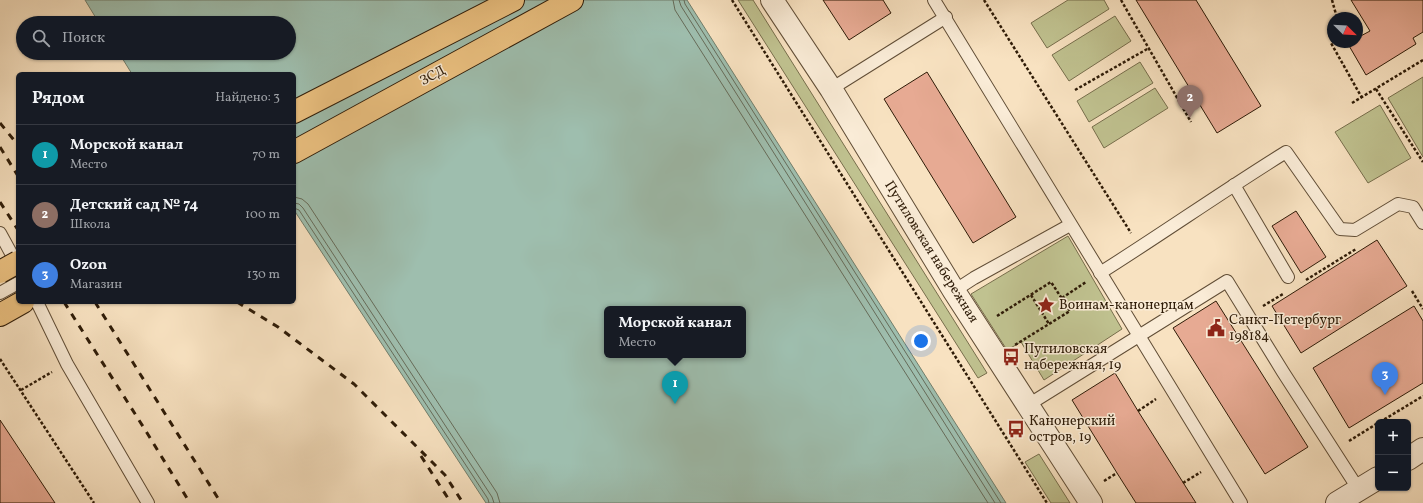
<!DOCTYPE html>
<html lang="ru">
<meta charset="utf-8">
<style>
body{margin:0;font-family:Vollkorn,serif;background:#20242c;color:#f1f3f6}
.controls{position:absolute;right:12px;bottom:12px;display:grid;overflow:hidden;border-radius:6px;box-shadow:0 1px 3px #0004}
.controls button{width:36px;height:36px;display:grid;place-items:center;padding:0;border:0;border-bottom:1px solid #363941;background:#171b24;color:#f1f3f6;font:20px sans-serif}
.compass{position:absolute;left:1327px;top:12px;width:36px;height:36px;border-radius:50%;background:#171b24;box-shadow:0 1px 3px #0004;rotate:114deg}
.you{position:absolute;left:921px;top:341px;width:14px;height:14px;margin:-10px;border:3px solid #fff;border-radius:50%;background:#1a73e8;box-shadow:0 0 0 6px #1a73e833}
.badge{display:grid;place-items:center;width:26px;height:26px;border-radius:50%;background:#0f766e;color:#fff;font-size:13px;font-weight:700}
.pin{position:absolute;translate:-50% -33px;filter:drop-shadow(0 1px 2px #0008)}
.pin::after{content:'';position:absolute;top:21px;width:14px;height:12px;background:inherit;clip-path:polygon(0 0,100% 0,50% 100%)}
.popup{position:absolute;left:604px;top:306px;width:142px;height:52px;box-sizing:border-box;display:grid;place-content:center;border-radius:6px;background:#171b24;filter:drop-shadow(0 1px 3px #0005);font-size:13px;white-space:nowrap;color:#9ea1a6}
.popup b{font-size:15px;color:#f1f3f6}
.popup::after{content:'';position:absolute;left:50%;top:100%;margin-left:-8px;border:8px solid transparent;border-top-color:#171b24}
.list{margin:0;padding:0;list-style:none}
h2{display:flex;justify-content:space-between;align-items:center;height:52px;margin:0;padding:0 16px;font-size:17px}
h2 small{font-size:13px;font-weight:400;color:#9ea1a6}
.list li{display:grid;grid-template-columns:26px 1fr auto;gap:12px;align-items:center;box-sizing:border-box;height:60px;padding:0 16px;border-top:1px solid #363941}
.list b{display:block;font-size:15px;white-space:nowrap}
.list p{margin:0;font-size:13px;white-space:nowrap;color:#9ea1a6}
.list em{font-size:13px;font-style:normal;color:#9ea1a6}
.icon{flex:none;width:22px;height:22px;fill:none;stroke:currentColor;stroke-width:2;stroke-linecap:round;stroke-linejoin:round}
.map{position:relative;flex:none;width:1423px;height:503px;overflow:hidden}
.search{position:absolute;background:#171b24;box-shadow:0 1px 3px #0004;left:16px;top:16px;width:280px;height:44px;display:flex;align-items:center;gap:10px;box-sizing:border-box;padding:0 14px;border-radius:22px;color:#9ea1a6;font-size:15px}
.panel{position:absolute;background:#171b24;box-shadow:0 1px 3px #0004;left:16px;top:72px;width:280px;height:232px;border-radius:6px}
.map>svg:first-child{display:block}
</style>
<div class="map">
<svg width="1423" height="503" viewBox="0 0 1423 503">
<rect width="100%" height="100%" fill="#f8e2c1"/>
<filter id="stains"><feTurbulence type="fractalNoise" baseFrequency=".005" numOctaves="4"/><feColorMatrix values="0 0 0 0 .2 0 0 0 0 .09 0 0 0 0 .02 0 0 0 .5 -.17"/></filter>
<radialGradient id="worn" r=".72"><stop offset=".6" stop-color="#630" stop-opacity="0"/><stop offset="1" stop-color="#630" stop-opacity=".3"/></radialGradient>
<!-- green -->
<g fill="#c0c290" stroke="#776e4c">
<polygon points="738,0 753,0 987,373 978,378"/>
<polygon points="1068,0 1104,0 1109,9 1047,48 1031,23"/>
<polygon points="1115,16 1131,41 1069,81 1052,55"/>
<polygon points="1140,62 1153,83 1089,122 1077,101"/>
<polygon points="1423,77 1423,157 1388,98"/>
<polygon points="1155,88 1168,108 1104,148 1092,127"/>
<polygon points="1380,105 1411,158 1368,183 1335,132"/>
<polygon points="1068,236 1122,329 1044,380 1021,342 1007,350 971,294"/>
<polygon points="1039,454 1070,503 1051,503 1025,462"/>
</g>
<!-- water -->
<path fill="#9ebeae" stroke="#717d6b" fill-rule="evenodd" d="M85,0H687L1006,503H486L294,210V74H132L119,53H289V23H99ZM607,309H743V355H607Z"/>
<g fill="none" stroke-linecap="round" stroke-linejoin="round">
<!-- shore -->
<g stroke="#666c5a" stroke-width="1">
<polyline points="673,0 675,10 988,503"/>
<polyline points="679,0 681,6 995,503"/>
<polyline points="684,0 685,4 1001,503"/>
<polyline points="294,197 302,199 308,204 497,493 500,503"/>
<polyline points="294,203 299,204 303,208 492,497 494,503"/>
<polyline points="294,208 299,210 488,499 489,503"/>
</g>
</g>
<!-- building -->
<g fill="#e7aa93" stroke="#2e1b07">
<polygon points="823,0 883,0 891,13 849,40"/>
<polygon points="1136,0 1196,0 1261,106 1217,133"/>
<polygon points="1351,0 1423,0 1423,32 1413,38 1416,44 1366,75 1348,44 1351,42 1357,42 1357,38 1370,31"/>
<polygon points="927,72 1016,217 973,243 884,99"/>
<polygon points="1296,211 1326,257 1301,273 1272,226"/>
<polygon points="1377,240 1407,286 1301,353 1272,306"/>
<polygon points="1216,301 1308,447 1265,474 1173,328"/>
<polygon points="1414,306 1423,321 1423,383 1349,428 1313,368"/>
<polygon points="1115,373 1138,411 1196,503 1136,503 1117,473 1072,400"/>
<polygon points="0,420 55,503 0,503"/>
</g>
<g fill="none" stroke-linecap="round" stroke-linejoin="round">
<!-- lane casing -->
<g stroke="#604d36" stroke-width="14">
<g id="lane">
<polyline points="934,0 1241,503"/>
<polyline points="831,89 946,17"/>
<polyline points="1234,185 1288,277"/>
<polyline points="0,233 18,266"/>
<path d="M1100,273C1162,234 1223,191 1286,152L1340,229L1355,230L1398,204L1413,207L1423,223"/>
<polyline points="954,291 974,278 1070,225"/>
<polyline points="0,293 18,283"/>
<polyline points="37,302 67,364 148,503"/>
<polyline points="1028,405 1227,281 1283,372 1359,490"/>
</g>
</g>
<!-- street casing -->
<g stroke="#604d36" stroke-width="24">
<g id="street">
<polyline points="772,0 831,89 954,291 1091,503"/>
<polyline points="1408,459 1423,449"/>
<polyline points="1337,503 1378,478"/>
</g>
</g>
<!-- highway casing -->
<g stroke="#2e1b07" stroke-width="24">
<g id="highway">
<polyline points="294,112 513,0"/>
<polyline points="294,152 572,0"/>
<polyline points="0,315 23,302"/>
</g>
</g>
<!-- path -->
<g stroke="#2e1b07" stroke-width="2.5" stroke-dasharray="3 2" stroke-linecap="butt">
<polyline points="732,0 1047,503"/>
<polyline points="984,0 1131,233"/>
<polyline points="1121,0 1191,122"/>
<polyline points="1332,0 1337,18"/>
<polyline points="1333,39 1331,43 1362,98"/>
<polyline points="1376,89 1423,162"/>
<polyline points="1075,90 1149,48"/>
<polyline points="1352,103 1423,60"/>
<polyline points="1306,280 1356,249"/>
<polyline points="1412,291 1423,309"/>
<polyline points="1031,295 1049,324"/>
<polyline points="1062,298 1086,282"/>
<polyline points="1263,306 1283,294"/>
<polyline points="997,316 1051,282 1070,311 1015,345"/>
<polyline points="0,359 94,503"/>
<polyline points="21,390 52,372"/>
<polyline points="1138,411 1156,399"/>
<polyline points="1380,422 1423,396"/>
<polyline points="1349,441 1378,423"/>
<polyline points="1104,481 1117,473"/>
<polyline points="1183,483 1201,472"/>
</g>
<!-- lane -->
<use href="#lane" stroke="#faecd7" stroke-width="12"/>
<!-- street -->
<use href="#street" stroke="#faecd7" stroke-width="22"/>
<!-- highway -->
<use href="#highway" stroke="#ecc180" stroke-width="22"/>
<!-- rail -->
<g stroke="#2e1b07" stroke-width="3" stroke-dasharray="7 7" stroke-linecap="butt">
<polyline points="0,123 18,145"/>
<polyline points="0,147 18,176"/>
<polyline points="0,202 18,230"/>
<polyline points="64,302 144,428 190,503"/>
<polyline points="95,302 221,503"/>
<polyline points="237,302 278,327 354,384 445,475 463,503"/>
<polyline points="421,456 451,503"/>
</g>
<!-- highway-bridge casing -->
<g stroke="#2e1b07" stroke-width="24" stroke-linecap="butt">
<polyline id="highway-bridge" points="0,272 18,262"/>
</g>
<!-- highway-bridge -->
<use href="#highway-bridge" stroke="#ecc180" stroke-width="22"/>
</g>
<!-- icons -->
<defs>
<g id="sight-bare" transform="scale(1.38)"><path d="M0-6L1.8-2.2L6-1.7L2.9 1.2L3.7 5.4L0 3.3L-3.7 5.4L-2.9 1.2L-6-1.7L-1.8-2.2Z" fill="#8f2418" stroke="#faecd7" stroke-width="2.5" paint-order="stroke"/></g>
<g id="civic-bare" transform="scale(1.38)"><path d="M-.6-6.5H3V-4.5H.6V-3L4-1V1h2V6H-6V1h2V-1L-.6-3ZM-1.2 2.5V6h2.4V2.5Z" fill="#8f2418" stroke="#faecd7" stroke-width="2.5" paint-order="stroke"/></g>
<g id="bus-bare" transform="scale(1.38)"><path d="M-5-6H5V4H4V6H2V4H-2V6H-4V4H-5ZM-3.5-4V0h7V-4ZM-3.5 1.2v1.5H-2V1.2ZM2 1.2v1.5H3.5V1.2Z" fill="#8f2418" stroke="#faecd7" stroke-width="2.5" paint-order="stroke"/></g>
</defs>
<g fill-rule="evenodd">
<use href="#sight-bare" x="1046" y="305"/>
<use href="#civic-bare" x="1216" y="328"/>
<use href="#bus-bare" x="1011" y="357"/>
<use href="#bus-bare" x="1016" y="429"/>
</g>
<g text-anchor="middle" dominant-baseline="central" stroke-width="3" stroke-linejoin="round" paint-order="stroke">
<!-- street labels -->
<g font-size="14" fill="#2e1b07" stroke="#faecd7">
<text transform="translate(433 76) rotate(-29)">ЗСД</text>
<text transform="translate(931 252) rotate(58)">Путиловская набережная</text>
</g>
<!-- poi labels -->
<g font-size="14" fill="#2e1b07" stroke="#faecd7" text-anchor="start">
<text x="1059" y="305">Воинам-канонерцам</text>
<text x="1229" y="320">Санкт-Петербург<tspan x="1229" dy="16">198184</tspan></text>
<text x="1024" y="349">Путиловская<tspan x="1024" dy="16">набережная, 19</tspan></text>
<text x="1029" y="421">Канонерский<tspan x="1029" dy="16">остров, 19</tspan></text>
</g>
</g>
<rect width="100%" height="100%" filter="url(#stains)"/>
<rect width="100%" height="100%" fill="url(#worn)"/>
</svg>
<div class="controls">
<button>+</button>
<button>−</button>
</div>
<svg class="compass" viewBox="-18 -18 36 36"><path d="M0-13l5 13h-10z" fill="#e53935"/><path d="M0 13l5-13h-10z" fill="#9ea1a6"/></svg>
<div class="you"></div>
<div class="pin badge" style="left:675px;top:404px;background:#0f9aa8">1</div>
<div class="popup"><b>Морской канал</b>Место</div>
<div class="pin badge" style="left:1190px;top:118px;background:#8d6e63">2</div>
<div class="pin badge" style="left:1385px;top:395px;background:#3f7fe0">3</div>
<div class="search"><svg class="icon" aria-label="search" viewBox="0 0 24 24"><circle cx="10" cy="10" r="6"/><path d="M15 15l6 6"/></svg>Поиск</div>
<section class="panel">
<h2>Рядом<small>Найдено: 3</small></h2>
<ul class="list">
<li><span class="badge" style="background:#0f9aa8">1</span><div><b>Морской канал</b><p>Место</p></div><em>70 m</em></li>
<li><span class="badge" style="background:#8d6e63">2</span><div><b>Детский сад № 74</b><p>Школа</p></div><em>100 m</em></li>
<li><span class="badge" style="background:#3f7fe0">3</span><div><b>Ozon</b><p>Магазин</p></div><em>130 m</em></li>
</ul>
</section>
</div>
